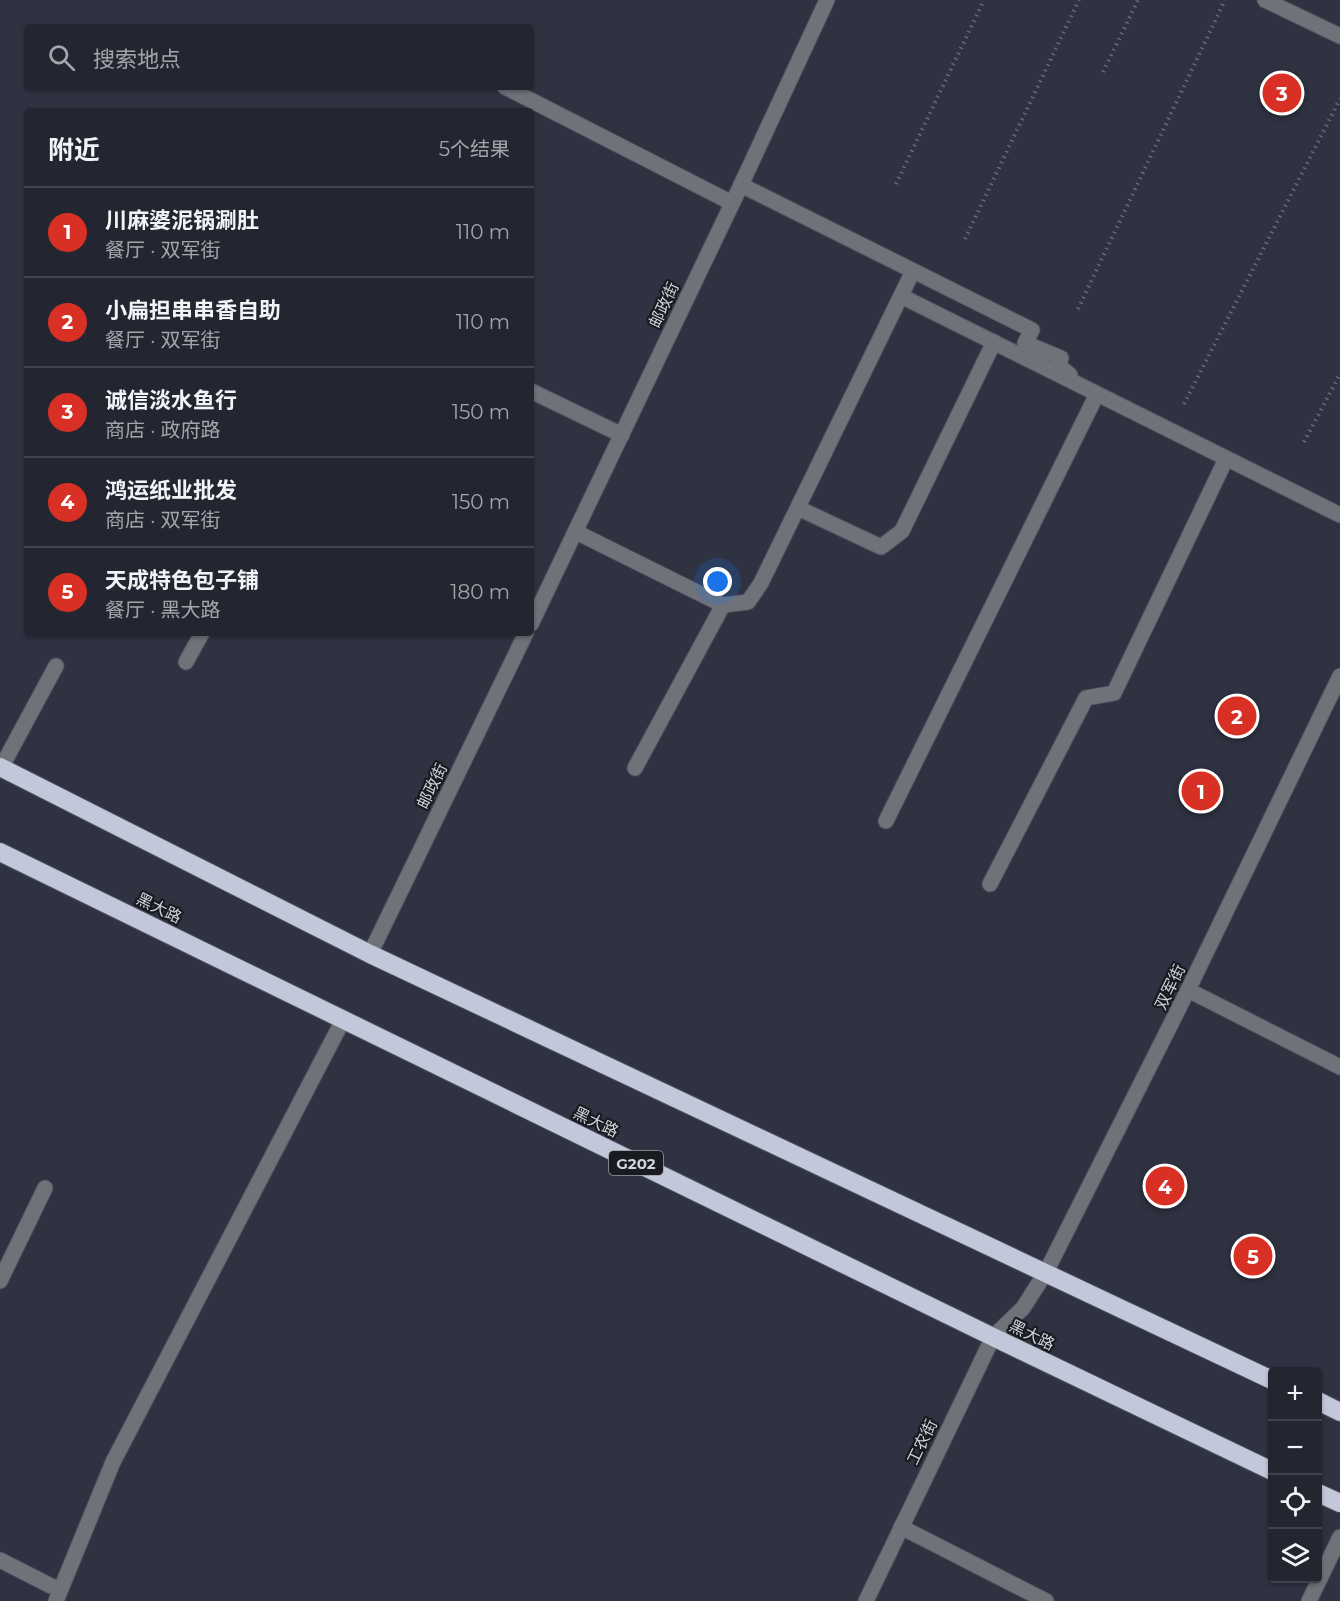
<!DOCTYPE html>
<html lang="zh">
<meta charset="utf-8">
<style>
body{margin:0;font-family:Montserrat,"Noto Sans SC",sans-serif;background:#2f323d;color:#f1f3f6}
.controls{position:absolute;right:18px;bottom:18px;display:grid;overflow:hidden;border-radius:6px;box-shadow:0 2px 4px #0004}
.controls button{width:54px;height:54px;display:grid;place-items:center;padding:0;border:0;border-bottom:2px solid #40434d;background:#232631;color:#f1f3f6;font:30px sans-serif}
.you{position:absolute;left:718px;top:582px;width:21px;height:21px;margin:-15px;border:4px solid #fff;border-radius:50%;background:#1a73e8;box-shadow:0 0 0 9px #1a73e833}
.badge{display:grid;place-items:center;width:39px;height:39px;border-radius:50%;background:#d93025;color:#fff;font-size:20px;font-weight:700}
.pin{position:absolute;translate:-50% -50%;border:3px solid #fff;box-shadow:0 2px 6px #0006}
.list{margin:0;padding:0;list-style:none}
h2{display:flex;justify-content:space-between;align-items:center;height:78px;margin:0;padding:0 24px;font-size:26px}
h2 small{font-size:20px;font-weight:400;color:#a3a5ab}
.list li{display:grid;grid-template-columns:39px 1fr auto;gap:18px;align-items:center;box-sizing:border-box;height:90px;padding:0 24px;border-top:2px solid #40434d}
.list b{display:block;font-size:22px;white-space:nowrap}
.list p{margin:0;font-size:20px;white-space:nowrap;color:#a3a5ab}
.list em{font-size:20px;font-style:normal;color:#a3a5ab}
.icon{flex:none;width:33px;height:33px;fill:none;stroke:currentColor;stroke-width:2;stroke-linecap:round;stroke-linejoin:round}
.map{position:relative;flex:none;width:1340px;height:1601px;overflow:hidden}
.search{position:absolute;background:#232631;box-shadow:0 2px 4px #0004;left:24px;top:24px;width:510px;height:66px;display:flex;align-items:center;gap:15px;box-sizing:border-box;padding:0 21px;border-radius:6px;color:#a3a5ab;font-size:22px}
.panel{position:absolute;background:#232631;box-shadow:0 2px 4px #0004;left:24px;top:108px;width:510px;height:528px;border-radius:6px}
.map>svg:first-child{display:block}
</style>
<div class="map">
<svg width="1340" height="1601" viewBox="0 0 1340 1601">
<rect width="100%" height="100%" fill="#2f3241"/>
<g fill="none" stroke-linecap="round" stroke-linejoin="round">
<!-- minor casing -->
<g stroke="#4c4f5d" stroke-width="17">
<g id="minor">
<polyline points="1265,0 1340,36"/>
<polyline points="505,87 732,203"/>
<polyline points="741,185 1032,330 1025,343 1061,358 1058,365 1070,375"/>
<polyline points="901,296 1340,515"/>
<polyline points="531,391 622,435"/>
<polyline points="798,508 881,547 902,531 994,342"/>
<polyline points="576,532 723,605 748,602 761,583 913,271"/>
<polyline points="531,624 741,185 827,0"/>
<polyline points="186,662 202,633"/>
<polyline points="1,768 56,666"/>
<polyline points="635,768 723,605"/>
<polyline points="886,821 1097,394"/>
<polyline points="990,884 1086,698 1114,693 1226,459"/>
<polyline points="370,954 526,633"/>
<polyline points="1188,990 1340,1067"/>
<polyline points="0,1281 45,1188"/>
<polyline points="901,1527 1046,1601"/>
<polyline points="0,1560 51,1586 60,1589"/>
<polyline points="56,1601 113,1462 343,1020"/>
<polyline points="866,1601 993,1337 1023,1308 1046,1272 1188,990 1340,676"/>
<polyline points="1309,1601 1340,1537"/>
</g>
</g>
<!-- highway casing -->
<g stroke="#4c4f5d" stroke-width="20">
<g id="highway">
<polyline points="0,767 370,954 1272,1380"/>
<polyline points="0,852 993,1337 1272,1471"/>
<polyline points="1318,1401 1340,1412"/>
<polyline points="1318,1493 1340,1503"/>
</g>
</g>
<!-- path -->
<g stroke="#676a77" stroke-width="4" stroke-dasharray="1.5 4.5" stroke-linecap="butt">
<polyline points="1103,72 1138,0"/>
<polyline points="896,184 984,0"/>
<polyline points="965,239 1079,0"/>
<polyline points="1078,309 1225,0"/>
<polyline points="1184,404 1340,99"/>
<polyline points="1304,442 1340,374"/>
</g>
<!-- minor -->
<use href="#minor" stroke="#6f7279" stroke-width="15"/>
<!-- highway -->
<use href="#highway" stroke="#c2c8da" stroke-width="18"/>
</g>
<g text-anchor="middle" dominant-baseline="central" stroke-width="4.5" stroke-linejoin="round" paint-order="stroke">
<!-- shield labels -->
<rect fill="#191b21" stroke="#9a9ca5" stroke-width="1.5" x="609" y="1151" width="54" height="24" rx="4.5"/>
<g font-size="15" font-weight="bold" fill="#d1d3dd">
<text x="636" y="1163">G202</text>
</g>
<!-- street labels -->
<g font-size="16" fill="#d1d3dd" stroke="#191b21">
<text transform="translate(664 305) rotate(-65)">邮政街</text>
<text transform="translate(432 786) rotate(-64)">邮政街</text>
<text transform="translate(159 908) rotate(26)">黑大路</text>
<text transform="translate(1170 987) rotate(-64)">双军街</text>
<text transform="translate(596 1122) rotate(26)">黑大路</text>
<text transform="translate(1032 1335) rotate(26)">黑大路</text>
<text transform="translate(922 1442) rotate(-64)">工农街</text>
</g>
</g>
</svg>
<div class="controls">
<button>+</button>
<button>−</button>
<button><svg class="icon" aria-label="locate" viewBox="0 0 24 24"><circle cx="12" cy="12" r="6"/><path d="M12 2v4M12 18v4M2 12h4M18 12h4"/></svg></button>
<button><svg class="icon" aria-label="layers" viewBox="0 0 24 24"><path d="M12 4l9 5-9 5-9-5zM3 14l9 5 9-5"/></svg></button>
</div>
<div class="you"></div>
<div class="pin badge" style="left:1201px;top:791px">1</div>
<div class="pin badge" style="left:1237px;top:716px">2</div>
<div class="pin badge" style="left:1282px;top:93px">3</div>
<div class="pin badge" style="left:1165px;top:1186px">4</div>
<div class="pin badge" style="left:1253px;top:1256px">5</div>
<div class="search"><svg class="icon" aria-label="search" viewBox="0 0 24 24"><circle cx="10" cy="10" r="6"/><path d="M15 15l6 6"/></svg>搜索地点</div>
<section class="panel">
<h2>附近<small>5个结果</small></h2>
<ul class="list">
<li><span class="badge">1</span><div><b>川麻婆泥锅涮肚</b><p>餐厅 · 双军街</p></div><em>110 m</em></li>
<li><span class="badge">2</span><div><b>小扁担串串香自助</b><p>餐厅 · 双军街</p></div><em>110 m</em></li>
<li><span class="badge">3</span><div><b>诚信淡水鱼行</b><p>商店 · 政府路</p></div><em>150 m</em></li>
<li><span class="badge">4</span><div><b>鸿运纸业批发</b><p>商店 · 双军街</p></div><em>150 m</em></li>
<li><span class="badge">5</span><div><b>天成特色包子铺</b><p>餐厅 · 黑大路</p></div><em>180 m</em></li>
</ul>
</section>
</div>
